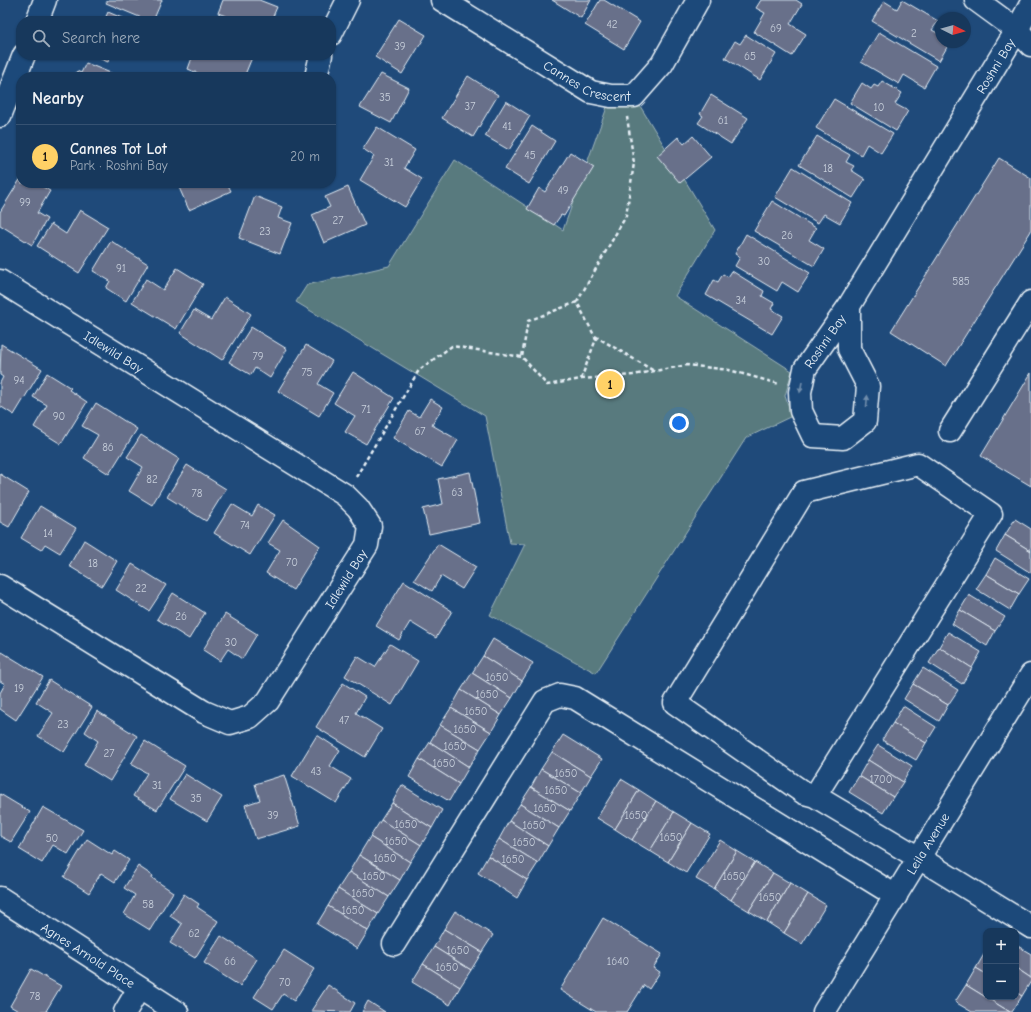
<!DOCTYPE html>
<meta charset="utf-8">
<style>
body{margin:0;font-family:"Comic Neue",sans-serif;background:#244365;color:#f1f3f6}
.controls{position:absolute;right:12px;bottom:12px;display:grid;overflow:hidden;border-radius:8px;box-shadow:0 1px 3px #0004}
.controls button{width:36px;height:36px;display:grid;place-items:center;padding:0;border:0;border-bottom:1px solid #365272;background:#17385c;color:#f1f3f6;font:20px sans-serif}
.compass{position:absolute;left:935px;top:12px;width:36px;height:36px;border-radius:50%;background:#17385c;box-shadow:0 1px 3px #0004;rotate:95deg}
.you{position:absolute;left:679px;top:423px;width:14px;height:14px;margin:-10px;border:3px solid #fff;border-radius:50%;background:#1a73e8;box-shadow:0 0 0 6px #1a73e833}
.badge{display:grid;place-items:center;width:26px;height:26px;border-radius:50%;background:#ffd166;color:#111;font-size:13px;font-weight:700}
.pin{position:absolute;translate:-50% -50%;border:2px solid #fff;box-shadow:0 1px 4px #0006}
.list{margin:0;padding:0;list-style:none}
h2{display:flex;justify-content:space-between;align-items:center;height:52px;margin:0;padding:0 16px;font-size:17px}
h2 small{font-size:13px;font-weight:400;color:#9eacbb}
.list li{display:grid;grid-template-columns:26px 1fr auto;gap:12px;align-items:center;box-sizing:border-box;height:64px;padding:0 16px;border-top:1px solid #365272}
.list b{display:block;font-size:15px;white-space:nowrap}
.list p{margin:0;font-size:13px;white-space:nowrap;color:#9eacbb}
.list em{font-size:13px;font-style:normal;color:#9eacbb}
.icon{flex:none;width:22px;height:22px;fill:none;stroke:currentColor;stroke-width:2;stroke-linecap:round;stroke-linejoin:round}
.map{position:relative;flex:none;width:1031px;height:1012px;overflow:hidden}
.search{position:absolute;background:#17385c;box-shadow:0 1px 3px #0004;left:16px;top:16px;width:320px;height:44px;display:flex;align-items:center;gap:10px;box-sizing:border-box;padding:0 14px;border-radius:16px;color:#9eacbb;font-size:15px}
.panel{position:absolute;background:#17385c;box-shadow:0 1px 3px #0004;left:16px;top:72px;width:320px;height:116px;border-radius:16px}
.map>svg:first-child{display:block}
</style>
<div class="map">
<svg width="1031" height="1012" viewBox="0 0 1031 1012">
<rect width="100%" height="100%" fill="#1f4a7a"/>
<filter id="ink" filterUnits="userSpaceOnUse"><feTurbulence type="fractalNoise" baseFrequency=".025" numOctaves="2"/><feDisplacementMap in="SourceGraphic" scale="8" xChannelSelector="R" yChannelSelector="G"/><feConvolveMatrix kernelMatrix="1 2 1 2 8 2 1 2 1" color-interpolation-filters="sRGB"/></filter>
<g filter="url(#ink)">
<!-- green -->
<polygon fill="#587a7e" stroke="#a0b6bb" points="611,96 634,96 715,230 675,296 792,371 785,396 792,416 746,438 596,673 490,615 525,544 510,543 485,416 296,302 307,285 389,266 455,160 563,230"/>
<!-- building -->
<g fill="#676f8a" stroke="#e8f1f8">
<polygon points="108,0 162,0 153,21 149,21 106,3"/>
<polygon points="223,0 259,0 277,7 271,21 239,21 218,13"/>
<polygon points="552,0 591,0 581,18"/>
<polygon points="600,0 604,0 640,22 624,49 585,25"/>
<polygon points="761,0 796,0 802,4 790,24 806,34 792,56 754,32 765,13 756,8"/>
<polygon points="902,0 938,21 932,30 941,35 941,42 950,42 939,61 872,21 884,1 897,9"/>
<polygon points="108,12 129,21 104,21"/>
<polygon points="399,19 426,35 402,74 375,57"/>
<polygon points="879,32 936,66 924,87 904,75 899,84 861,62"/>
<polygon points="746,35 776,54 760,80 725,58 735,41 740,44"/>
<polygon points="91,55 111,55 108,62"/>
<polygon points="193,55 253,55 244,77 235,75 234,77 207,77 188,69"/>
<polygon points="86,63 118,76 118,77 74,77 77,71 81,73"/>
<polygon points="381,74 409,88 391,123 360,107"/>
<polygon points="468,76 498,95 473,137 442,118"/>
<polygon points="882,81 902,93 895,104 908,111 896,131 850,103 862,83 871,89 874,85 878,87"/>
<polygon points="711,95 748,118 731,144 698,123 703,116 700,114"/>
<polygon points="834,99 893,134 881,153 867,144 861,155 816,128"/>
<polygon points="506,101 530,116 509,150 485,136"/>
<polygon points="532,126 555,141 529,184 505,169"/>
<polygon points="377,127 415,150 404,168 422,179 405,207 360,180 374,156 363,149"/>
<polygon points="693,136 711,157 680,183 657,156 678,137 684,144"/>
<polygon points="817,136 850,155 846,162 854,166 851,170 865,179 853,198 799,165"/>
<polygon points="570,152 594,167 564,216 561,215 554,225 527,209 539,188 545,192"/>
<polygon points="999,158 1031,178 1031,231 946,366 891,331"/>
<polygon points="793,167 852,203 840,223 824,214 818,223 775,197"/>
<polygon points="21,178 21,183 36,183 50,191 37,213 47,219 32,245 0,225 0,212"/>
<polygon points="177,183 227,183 231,191 189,210"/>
<polygon points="348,187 365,225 324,243 312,215 330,207 325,197"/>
<polygon points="255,196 282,207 278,218 292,223 280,254 239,238"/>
<polygon points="772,201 816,228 809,240 824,249 814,266 754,231"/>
<polygon points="80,210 108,227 79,273 37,246 51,224 66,234"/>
<polygon points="746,234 810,273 798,292 782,282 777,291 735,266 740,257 735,254"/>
<polygon points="111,241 148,264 126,301 106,288 110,281 93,271"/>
<polygon points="177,268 203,284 176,329 132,302 146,279 163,290"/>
<polygon points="732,271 764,291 762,296 774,303 771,309 783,316 772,334 706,295 714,280 718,282 723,274 728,277"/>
<polygon points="225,297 251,314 222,360 180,333 194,310 211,320"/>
<polygon points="251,327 287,349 270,378 255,368 251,375 229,362"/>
<polygon points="1,344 42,369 14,415 0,406 0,383 3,377 0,375"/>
<polygon points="306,345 332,361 318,384 333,393 319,416 278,391"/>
<polygon points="353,372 394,398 366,444 345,432 355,416 334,403"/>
<polygon points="47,373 71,388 69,390 87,402 61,444 34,427 47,405 33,397"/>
<polygon points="1031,373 1031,486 981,456"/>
<polygon points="430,399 443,407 432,425 458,440 442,467 393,438 409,411 419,417"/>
<polygon points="96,403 137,429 109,474 84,458 98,435 82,426"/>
<polygon points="141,435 179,459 152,505 129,491 143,467 127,457"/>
<polygon points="187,465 226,489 206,521 167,497"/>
<polygon points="470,472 480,523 429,534 423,509 443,504 438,479"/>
<polygon points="0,474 29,492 9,527 0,522"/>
<polygon points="232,504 252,516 258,505 275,515 250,555 214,533"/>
<polygon points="40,506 76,528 60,553 45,544 41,550 21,538"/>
<polygon points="1015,519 1031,529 1031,551 1005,535"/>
<polygon points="283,520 320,546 293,590 266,573 280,550 268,543"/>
<polygon points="1005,535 1031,551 1031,573 996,551"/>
<polygon points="84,540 117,561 102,586 69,566"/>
<polygon points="438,544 476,567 462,589 441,576 432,591 414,580"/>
<polygon points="995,558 1029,579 1019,594 986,574"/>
<polygon points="132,564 166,585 149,611 116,590"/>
<polygon points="986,574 1019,594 1010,610 976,589"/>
<polygon points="404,581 452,611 436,638 410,622 399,640 376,626"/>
<polygon points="173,593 205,613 189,639 157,619"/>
<polygon points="969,595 1005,617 995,631 960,610"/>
<polygon points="960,610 995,631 987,646 952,624"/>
<polygon points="225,614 257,634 242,659 228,649 220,661 203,650"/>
<polygon points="948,632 981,652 972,668 939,647"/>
<polygon points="493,639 533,663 522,681 483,656"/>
<polygon points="390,644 418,661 392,705 345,676 357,656 375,667"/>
<polygon points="939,647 972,668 962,684 929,663"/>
<polygon points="2,652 43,677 16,720 0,709 0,693 5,684 0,681 0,656"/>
<polygon points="483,656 522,681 512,698 472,673"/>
<polygon points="923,668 958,690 948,705 913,684"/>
<polygon points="472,673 512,698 501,715 461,690"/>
<polygon points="49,680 92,707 64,752 38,736 53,713 36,702"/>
<polygon points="343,683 365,697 356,713 382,729 365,757 316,727"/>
<polygon points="913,684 948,705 939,721 904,699"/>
<polygon points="461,690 501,715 491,732 451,708"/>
<polygon points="903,706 936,727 926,743 893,723"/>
<polygon points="451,708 491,732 480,749 440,725"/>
<polygon points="97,711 137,736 110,781 84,765 98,741 85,732"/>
<polygon points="893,723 926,743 916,760 882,740"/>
<polygon points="440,725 480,749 469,767 430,742"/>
<polygon points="317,735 340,750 330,766 351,779 336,803 292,776"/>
<polygon points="563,735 602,759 591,776 552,752"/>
<polygon points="145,741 185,766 157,810 133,796 147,773 131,764"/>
<polygon points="430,742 469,767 459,784 419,759"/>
<polygon points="878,745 912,766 903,782 868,760"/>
<polygon points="552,752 591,776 581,793 541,769"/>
<polygon points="419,759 459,784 449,801 409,777"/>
<polygon points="868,760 903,782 893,797 859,776"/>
<polygon points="541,769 581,793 570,811 531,787"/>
<polygon points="185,774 222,797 207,821 170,799"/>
<polygon points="284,775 300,826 256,839 245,805 260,800 255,784"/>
<polygon points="859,776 893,797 883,813 849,792"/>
<polygon points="621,779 639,790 615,829 597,818"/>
<polygon points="402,785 442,810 432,828 392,803"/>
<polygon points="531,787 570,811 559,828 520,804"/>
<polygon points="639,790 656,801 632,840 615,829"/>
<polygon points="0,794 30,812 11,842 0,836"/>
<polygon points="656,801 674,812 650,851 632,840"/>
<polygon points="392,803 432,828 421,845 381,820"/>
<polygon points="520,804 559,828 548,846 509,821"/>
<polygon points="43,807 83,830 68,854 53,845 42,863 19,849"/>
<polygon points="674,812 692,823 668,862 650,851"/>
<polygon points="381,820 421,845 410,862 370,837"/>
<polygon points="509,821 548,846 538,863 499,839"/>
<polygon points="692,823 710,834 686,873 668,862"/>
<polygon points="370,837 410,862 400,880 359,855"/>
<polygon points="87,839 112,855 115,851 129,860 115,882 101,873 89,893 64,877"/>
<polygon points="499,839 538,863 527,880 488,856"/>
<polygon points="720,840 737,851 714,889 696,879"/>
<polygon points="737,851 755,862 731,900 714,889"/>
<polygon points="359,855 400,880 389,897 349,872"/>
<polygon points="488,856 527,880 517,898 478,873"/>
<polygon points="755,862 773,873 749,911 731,900"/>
<polygon points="138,866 153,876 152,878 173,892 150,930 124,914 135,895 124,888"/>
<polygon points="349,872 389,897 378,914 338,889"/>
<polygon points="773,873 790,883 767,922 749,911"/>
<polygon points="790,883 808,894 784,933 767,922"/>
<polygon points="338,889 378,914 368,931 328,906"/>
<polygon points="184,894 199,904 197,907 218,921 195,958 170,943 182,924 170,916"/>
<polygon points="808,894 826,905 802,944 784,933"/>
<polygon points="328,906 368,931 357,949 317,924"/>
<polygon points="455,911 493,935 482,952 444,929"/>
<polygon points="603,918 662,954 653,968 660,972 649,989 644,985 627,1012 596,1012 560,990"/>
<polygon points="444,929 482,952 471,970 434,947"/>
<polygon points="221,936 257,959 240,986 204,963"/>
<polygon points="1016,945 1031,954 1031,978 1016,968"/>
<polygon points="434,947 471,970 460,987 423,964"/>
<polygon points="284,950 314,969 294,1001 283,994 273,1009 254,997"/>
<polygon points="986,951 986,974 976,968"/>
<polygon points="423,964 460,987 450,1005 412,982"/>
<polygon points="976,968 986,974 986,997 1016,997 1016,992 1022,996 1012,1012 1010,1012 966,985"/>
<polygon points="1016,968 1031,978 1031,981 1022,996 1016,992"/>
<polygon points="31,969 61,986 46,1011 48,1012 20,1012 10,1006"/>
<polygon points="328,985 355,1003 350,1012 311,1011"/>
<polygon points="966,985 1010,1012 972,1012 955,1002"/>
<polygon points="368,1001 385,1012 362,1012"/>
</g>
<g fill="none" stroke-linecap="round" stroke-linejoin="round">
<!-- minor casing -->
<g stroke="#e8f1f8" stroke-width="25">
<g id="minor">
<path id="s1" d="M442,0L591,92L611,96H634L662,64L698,0"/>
<polyline points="976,0 1017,30 1031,45"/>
<polyline points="37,21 45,0"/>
<polyline points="331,34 348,0"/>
<polyline points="316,77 321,55"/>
<polyline points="0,116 24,55"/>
<path id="s2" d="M0,281L345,495L358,508L370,526L367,545L268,701L250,717L230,723L204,712L0,586"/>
<path id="s3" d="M849,306V349L868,386L865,421L843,438L813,436L801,411L800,392L805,369L849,306L1017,30L1031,4"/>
<polyline points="950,431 1031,302"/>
<polyline points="815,796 804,793 675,703 804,492 918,464 991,514 815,796 919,858 1031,927"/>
<path id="s4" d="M0,898L177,1012"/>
<polyline points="394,944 545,701 560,695 575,698 896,896"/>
<polyline points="125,1012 139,988"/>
<path id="s5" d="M824,1012L1031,675"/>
</g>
</g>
<!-- path -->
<g stroke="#e8f1f8" stroke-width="2.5" stroke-dasharray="4 3" stroke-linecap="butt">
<polyline points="577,302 528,321 522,357 547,385 581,379 596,339 577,302 626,216 634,163 627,117"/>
<polyline points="595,336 654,371"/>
<polyline points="581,379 633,375 687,365 729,370 779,384"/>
<polyline points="356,477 419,370 452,346 522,357"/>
</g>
<!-- minor -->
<use href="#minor" stroke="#1f4a7a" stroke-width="22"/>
</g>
<!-- one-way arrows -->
<defs><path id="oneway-solid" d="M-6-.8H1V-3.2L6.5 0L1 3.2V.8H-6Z"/></defs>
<g fill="#6f8dac">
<use href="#oneway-solid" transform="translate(801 387) rotate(101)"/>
<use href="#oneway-solid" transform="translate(867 401) rotate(-85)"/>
</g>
</g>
<g text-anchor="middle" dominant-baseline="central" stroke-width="3.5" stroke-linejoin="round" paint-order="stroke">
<!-- number labels -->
<g font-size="11" fill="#c8d0dc">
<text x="612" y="24">42</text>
<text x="776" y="28">69</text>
<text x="914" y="33">2</text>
<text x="400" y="46">39</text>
<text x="750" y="56">65</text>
<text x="385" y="97">35</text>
<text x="470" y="106">37</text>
<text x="879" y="107">10</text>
<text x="723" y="120">61</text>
<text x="507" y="126">41</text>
<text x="530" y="155">45</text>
<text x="389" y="162">31</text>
<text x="828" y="168">18</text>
<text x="563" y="190">49</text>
<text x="25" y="202">99</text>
<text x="338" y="220">27</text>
<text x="265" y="231">23</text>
<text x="787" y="235">26</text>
<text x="764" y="261">30</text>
<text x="121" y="268">91</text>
<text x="961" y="281">585</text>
<text x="741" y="300">34</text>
<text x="258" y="356">79</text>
<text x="307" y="372">75</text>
<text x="19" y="380">94</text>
<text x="366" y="409">71</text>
<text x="59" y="416">90</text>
<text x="420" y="431">67</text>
<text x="108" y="447">86</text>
<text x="152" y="479">82</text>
<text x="457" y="492">63</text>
<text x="197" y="493">78</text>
<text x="245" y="525">74</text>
<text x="48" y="533">14</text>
<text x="292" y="562">70</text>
<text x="93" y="563">18</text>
<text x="141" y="588">22</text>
<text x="181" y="616">26</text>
<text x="231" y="642">30</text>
<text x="497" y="677">1650</text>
<text x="19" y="688">19</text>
<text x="487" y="694">1650</text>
<text x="476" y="711">1650</text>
<text x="344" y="720">47</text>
<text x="63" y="724">23</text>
<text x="465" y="729">1650</text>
<text x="455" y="746">1650</text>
<text x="109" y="753">27</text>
<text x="444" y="763">1650</text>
<text x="316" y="771">43</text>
<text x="566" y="773">1650</text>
<text x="881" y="779">1700</text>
<text x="157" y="785">31</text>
<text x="556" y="790">1650</text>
<text x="196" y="798">35</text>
<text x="545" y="808">1650</text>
<text x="273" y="815">39</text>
<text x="636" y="815">1650</text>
<text x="406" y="824">1650</text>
<text x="534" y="825">1650</text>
<text x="671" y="837">1650</text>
<text x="52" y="838">50</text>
<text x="396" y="841">1650</text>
<text x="524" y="842">1650</text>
<text x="385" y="858">1650</text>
<text x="513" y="859">1650</text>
<text x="374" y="876">1650</text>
<text x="734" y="876">1650</text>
<text x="363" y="893">1650</text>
<text x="770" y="897">1650</text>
<text x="148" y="904">58</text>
<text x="353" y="910">1650</text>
<text x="194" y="933">62</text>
<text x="458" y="950">1650</text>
<text x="230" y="961">66</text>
<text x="618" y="961">1640</text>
<text x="447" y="967">1650</text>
<text x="285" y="982">70</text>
<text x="35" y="996">78</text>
</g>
<!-- street labels -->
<g font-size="13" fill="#e8f1f8" stroke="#1f4a7a">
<text stroke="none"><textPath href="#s3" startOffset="606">Roshni Bay</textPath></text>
<text stroke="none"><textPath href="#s1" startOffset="168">Cannes Crescent</textPath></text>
<text stroke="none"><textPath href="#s3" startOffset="282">Roshni Bay</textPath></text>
<text stroke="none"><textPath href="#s2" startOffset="134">Idlewild Bay</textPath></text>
<text transform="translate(346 579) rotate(-58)">Idlewild Bay</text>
<text stroke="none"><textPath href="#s5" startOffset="198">Leila Avenue</textPath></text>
<text stroke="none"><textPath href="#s4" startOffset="105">Agnes Arnold Place</textPath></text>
</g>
</g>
</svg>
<div class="controls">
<button>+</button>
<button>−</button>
</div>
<svg class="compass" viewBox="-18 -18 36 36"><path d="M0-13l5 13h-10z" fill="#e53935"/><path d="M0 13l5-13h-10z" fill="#9eacbb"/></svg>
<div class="you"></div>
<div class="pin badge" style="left:610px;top:384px">1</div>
<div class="search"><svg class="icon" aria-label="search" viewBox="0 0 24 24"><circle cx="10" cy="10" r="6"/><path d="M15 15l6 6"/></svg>Search here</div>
<section class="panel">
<h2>Nearby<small></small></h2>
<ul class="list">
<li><span class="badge">1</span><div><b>Cannes Tot Lot</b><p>Park · Roshni Bay</p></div><em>20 m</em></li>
</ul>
</section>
</div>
